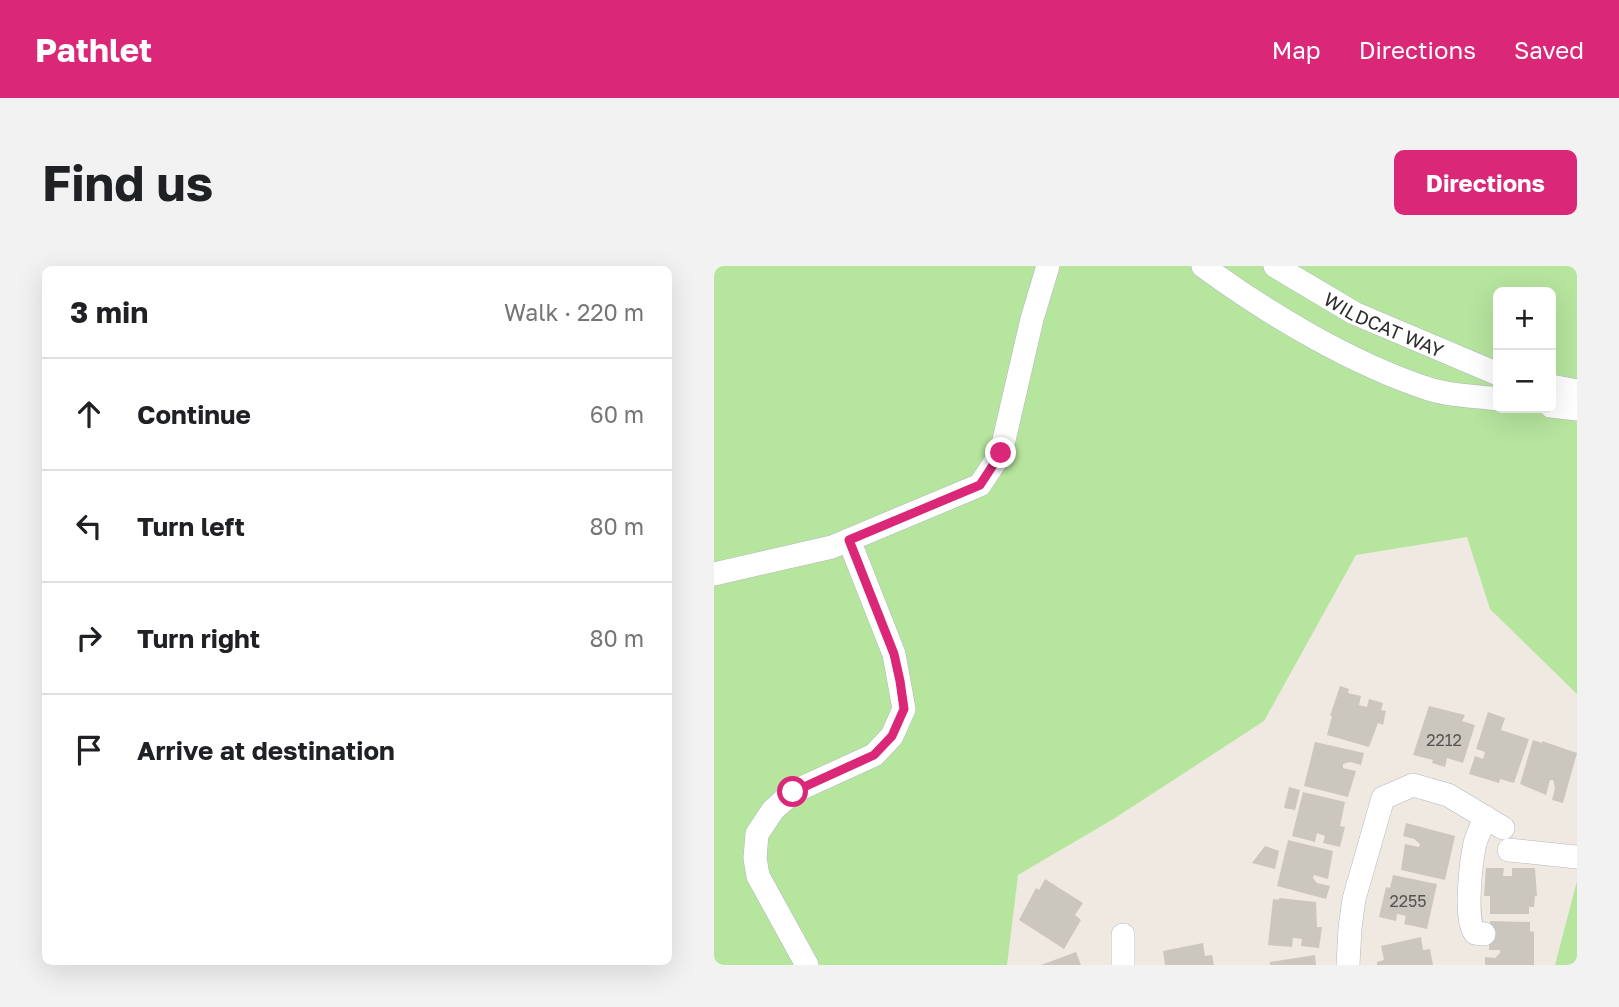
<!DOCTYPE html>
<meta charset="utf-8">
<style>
body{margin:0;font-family:"Golos Text",sans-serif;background:#f2f2f2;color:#202124}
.controls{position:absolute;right:21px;top:21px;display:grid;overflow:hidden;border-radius:10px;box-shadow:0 7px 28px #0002}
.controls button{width:63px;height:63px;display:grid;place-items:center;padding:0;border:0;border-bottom:2px solid #e0e0e0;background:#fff;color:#202124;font:35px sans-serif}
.stop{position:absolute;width:21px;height:21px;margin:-16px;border:5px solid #db2777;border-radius:50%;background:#fff}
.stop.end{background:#db2777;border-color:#fff;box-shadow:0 2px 7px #0008}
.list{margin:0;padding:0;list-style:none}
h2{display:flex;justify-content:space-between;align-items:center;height:91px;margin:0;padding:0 28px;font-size:30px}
h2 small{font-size:23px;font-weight:400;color:#757577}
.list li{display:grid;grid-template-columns:46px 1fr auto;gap:21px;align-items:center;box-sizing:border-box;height:112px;padding:0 28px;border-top:2px solid #e0e0e0}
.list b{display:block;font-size:26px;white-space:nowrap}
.list em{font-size:23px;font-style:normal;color:#757577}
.icon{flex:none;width:38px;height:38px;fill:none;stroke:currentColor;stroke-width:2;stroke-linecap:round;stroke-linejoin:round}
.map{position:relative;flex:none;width:863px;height:699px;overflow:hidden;border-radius:10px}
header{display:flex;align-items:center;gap:42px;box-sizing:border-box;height:98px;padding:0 35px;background:#db2777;color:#fff}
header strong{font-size:33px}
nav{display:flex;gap:38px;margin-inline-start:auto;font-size:24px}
.intro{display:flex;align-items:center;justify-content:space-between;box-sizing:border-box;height:168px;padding:0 42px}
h1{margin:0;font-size:49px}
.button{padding:18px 32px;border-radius:10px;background:#db2777;color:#fff;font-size:24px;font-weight:700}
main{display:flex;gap:42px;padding:0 42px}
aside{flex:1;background:#fff;border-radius:10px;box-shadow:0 7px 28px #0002}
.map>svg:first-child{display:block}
</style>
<header>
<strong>Pathlet</strong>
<nav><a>Map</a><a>Directions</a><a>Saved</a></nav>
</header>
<div class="intro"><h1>Find us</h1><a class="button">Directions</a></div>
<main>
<aside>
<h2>3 min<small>Walk · 220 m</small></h2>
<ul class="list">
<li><svg class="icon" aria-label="ahead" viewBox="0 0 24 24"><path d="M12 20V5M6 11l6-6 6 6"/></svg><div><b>Continue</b></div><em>60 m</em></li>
<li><svg class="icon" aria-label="left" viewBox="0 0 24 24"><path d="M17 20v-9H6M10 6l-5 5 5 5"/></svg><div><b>Turn left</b></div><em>80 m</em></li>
<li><svg class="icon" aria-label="right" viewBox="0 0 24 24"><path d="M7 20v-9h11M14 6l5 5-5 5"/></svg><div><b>Turn right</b></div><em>80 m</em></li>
<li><svg class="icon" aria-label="arrive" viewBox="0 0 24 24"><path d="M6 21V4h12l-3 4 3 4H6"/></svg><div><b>Arrive at destination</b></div></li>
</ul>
</aside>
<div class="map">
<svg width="863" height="699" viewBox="0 0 863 699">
<rect width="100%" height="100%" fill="#efe9e1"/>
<!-- green -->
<g fill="#b6e59e" fill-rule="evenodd">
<path d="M0,0H863V428L776,343L753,271L642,289L550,455L401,552L304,609L293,699H0ZM784,26H837V142H784Z"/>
<polygon points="863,615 863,699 841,699"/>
</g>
<!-- building -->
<g fill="#cbc7bf">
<polygon points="626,420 635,423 634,427 647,430 645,439 653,441 655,433 669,437 667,444 672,445 669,459 664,457 655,481 613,469 618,450 616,450"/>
<polygon points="715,440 751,449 748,455 761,459 749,497 733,492 731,501 718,497 719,494 699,489"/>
<polygon points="774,446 791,452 787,464 815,473 800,517 786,513 785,517 755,508 761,490 769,493 771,486 762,483"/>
<polygon points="819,474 828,477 828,475 863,487 849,537 838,534 841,522 839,514 836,514 832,529 806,518"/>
<polygon points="601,476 650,487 647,499 636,496 629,498 629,502 642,505 634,531 590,520"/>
<polygon points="575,521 586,524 581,544 570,542"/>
<polygon points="589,526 631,536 626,560 631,561 626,581 609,577 611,570 603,567 601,576 578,570"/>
<polygon points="692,557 741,570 731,614 687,604 691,578 705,581 706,578 700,573 689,570"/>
<polygon points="574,574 619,585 614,613 600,609 599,612 603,617 616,620 612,633 563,620"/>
<polygon points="551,580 565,585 561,603 538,597"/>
<polygon points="772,602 790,602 789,610 798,610 798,602 821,602 823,630 821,630 820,641 815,641 815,648 776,648 776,630 770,630"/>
<polygon points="679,609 723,618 713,663 690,658 692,650 683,648 682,655 665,651 672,621 676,622"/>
<polygon points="331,613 369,637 361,649 367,654 350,683 305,654 322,622 325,624"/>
<polygon points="565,632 602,636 603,661 608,661 605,682 587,680 588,673 579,672 578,681 554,679 559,633 565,634"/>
<polygon points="776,655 816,656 816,665 820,666 820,699 771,699 771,691 781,692 786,687 786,684 775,684"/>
<polygon points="707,671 709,684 716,683 719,699 663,699 663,696 670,694 667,680"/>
<polygon points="489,677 491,690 498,689 500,699 451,699 449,685"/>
<polygon points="362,686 367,699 327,699"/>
<polygon points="601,689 602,699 556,699 556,696"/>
</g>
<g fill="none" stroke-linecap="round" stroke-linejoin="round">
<!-- minor casing -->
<g stroke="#b4b7c1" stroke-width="24">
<g id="minor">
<path d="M489,0C553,47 638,98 715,123C736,130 762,130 784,133"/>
<path id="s1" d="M561,0L640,47L784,108"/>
<polyline points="837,120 863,125"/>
<polyline points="837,140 863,143"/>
<polyline points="0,308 118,281 266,219 287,187 318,53 334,0"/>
<polyline points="795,584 863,591"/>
<path d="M770,668L761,667C750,653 757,596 761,577C764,568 768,559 771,551"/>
<polyline points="409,669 409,699"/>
<polyline points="93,699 44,610 41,592 43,568 59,544 79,526 160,489 178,470 190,443 180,388 135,274"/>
<polyline points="634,699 636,662 640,633 669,532 699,519 734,529 789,562"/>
</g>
</g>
<!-- minor -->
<use href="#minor" stroke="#fff" stroke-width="23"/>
</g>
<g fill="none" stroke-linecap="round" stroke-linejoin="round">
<!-- route -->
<polyline stroke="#db2777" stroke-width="9" points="79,526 160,489 178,470 190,443 186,415 180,388 135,274 266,219 287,187"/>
</g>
<g text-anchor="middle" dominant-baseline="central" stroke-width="6" stroke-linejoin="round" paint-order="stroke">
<!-- number labels -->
<g font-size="16" fill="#555452">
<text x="730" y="474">2212</text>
<text x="694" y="635">2255</text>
</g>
<!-- street labels -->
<g font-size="19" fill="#2e2e2e" stroke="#fff">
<text stroke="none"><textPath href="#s1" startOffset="124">WILDCAT WAY</textPath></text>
</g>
</g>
</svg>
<div class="controls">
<button>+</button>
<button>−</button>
</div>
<div class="stop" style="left:79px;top:526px"></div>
<div class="stop end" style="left:287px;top:187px"></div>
</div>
</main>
